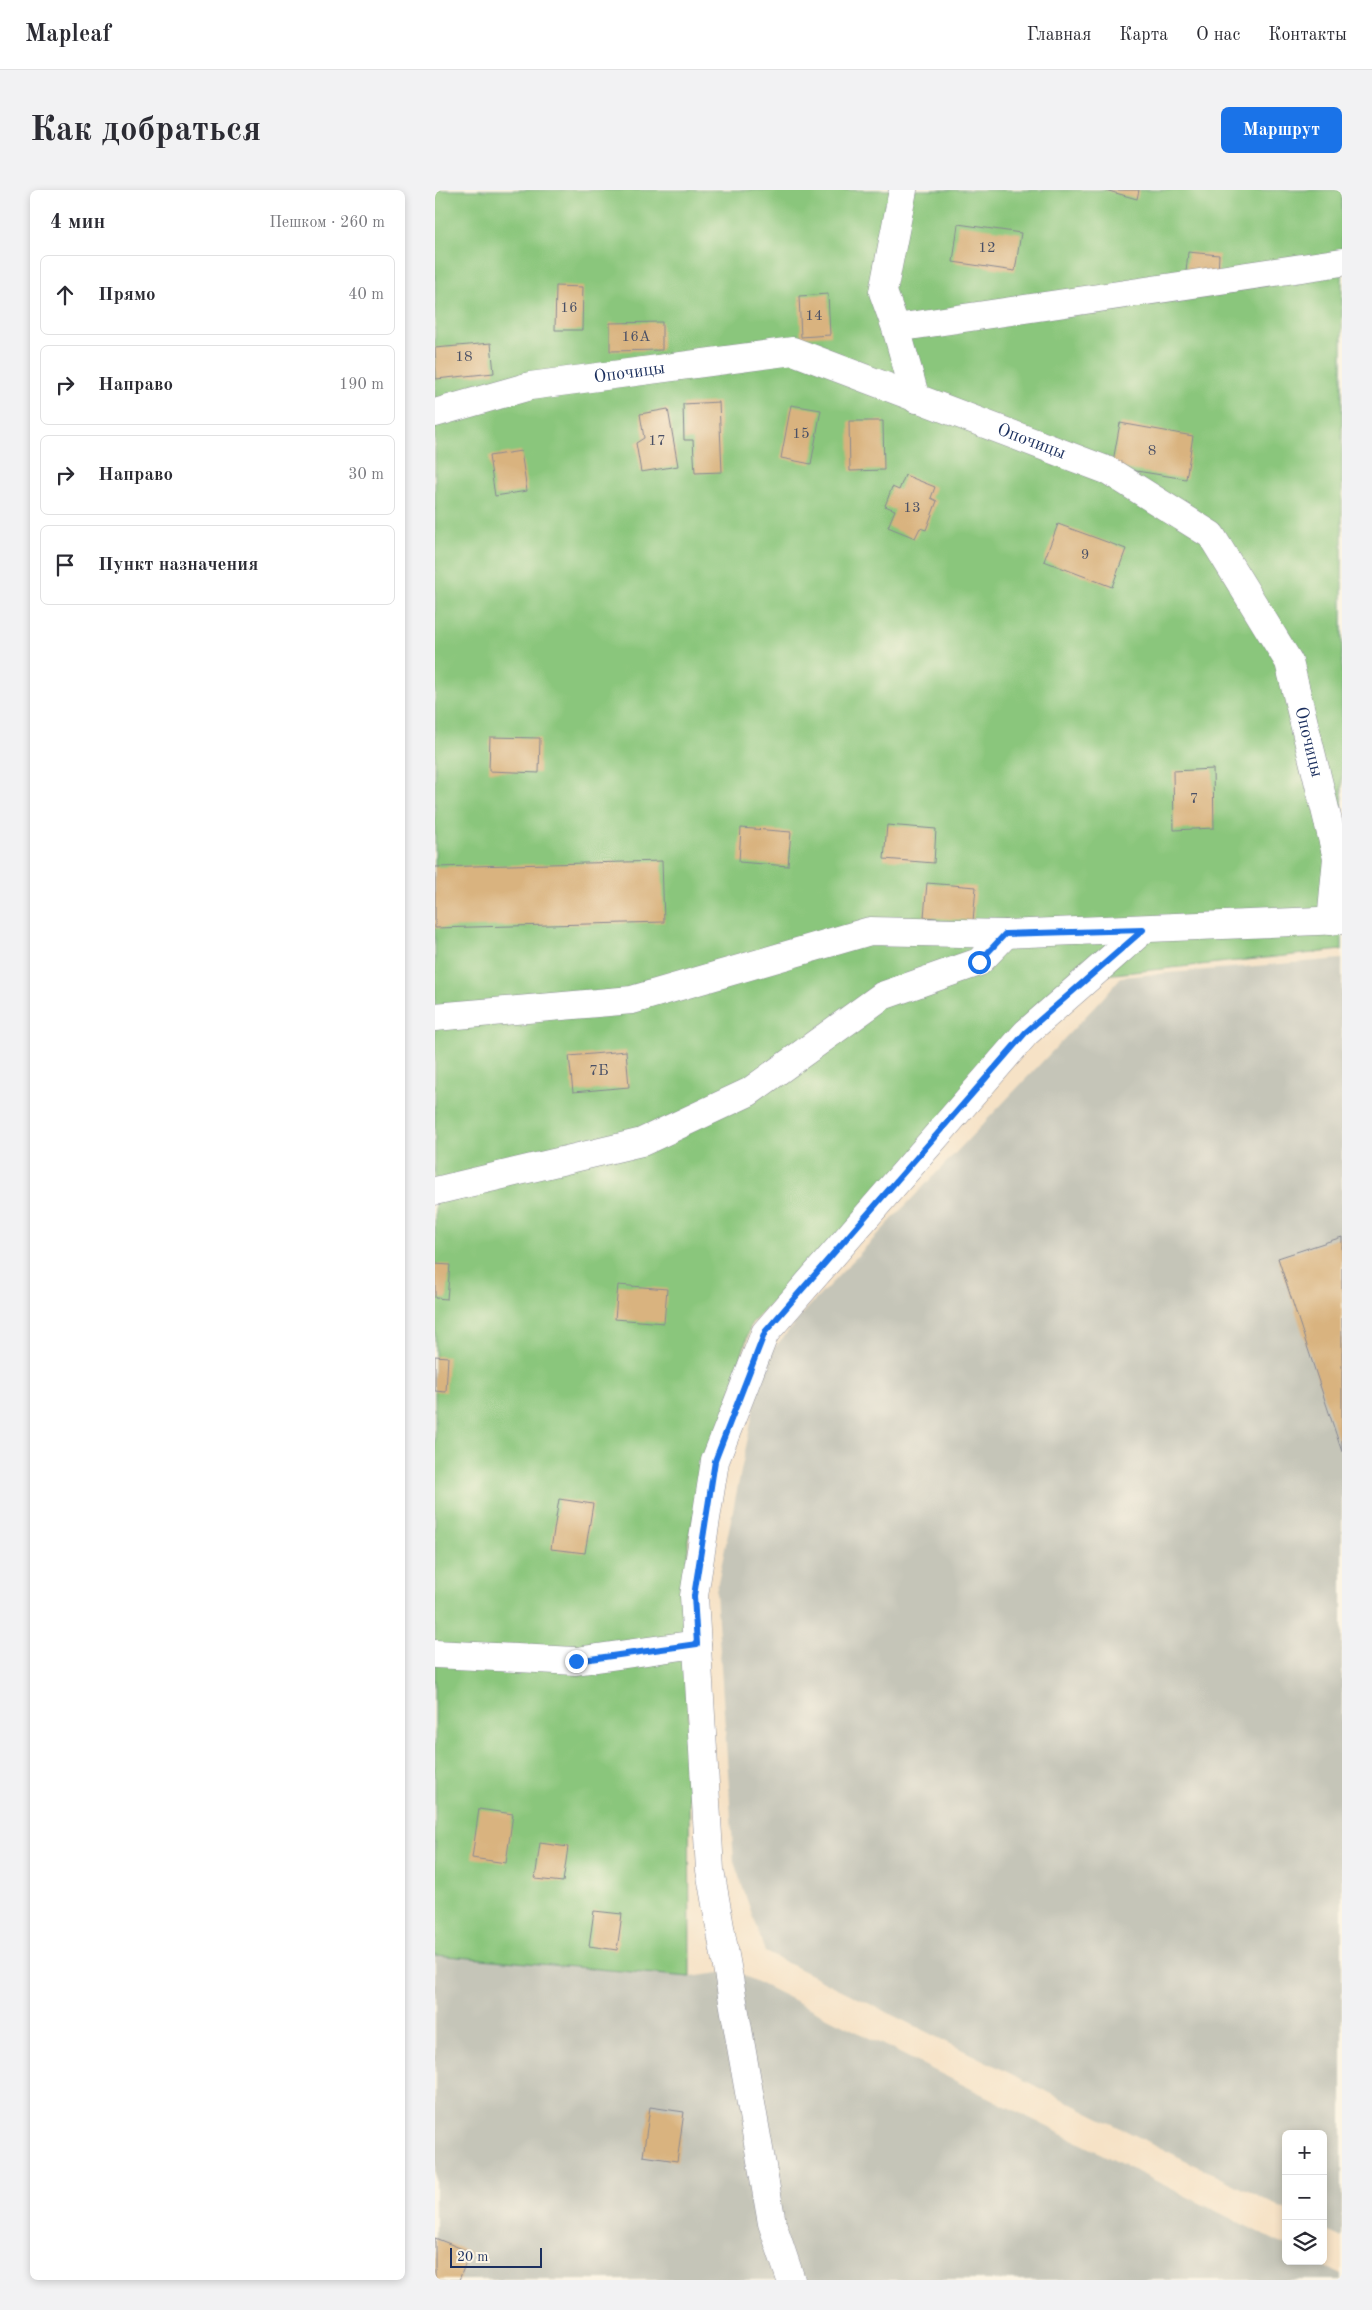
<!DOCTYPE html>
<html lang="ru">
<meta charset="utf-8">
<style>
body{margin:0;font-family:"Old Standard TT",serif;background:#f2f2f3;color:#2b2b33}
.controls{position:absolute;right:15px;bottom:15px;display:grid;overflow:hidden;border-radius:8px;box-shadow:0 2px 8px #0003}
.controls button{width:45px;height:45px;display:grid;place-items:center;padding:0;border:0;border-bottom:1px solid #e1e1e2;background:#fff;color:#2b2b33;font:25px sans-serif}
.scale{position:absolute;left:15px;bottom:12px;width:92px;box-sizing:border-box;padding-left:5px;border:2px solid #1b2f5e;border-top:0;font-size:14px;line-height:18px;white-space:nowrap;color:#1b2f5e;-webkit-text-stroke:4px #fcf5e5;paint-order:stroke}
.stop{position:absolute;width:15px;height:15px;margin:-11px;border:4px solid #1a73e8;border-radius:50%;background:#fff}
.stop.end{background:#1a73e8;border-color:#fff;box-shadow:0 1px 5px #0008}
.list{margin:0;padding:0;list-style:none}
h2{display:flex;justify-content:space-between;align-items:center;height:65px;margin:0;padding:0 20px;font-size:21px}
h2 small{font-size:16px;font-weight:400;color:#7c7c81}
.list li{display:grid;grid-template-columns:32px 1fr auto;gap:15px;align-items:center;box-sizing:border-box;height:80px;margin:0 10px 10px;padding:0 10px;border:1px solid #e1e1e2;border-radius:8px}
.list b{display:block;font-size:19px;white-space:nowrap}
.list em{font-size:16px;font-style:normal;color:#7c7c81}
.icon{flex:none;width:28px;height:28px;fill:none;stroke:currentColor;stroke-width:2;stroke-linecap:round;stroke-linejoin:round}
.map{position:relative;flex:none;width:907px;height:2090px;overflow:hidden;border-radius:8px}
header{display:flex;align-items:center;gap:30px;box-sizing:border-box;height:70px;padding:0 25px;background:#fff;border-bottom:1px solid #e1e1e2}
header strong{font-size:24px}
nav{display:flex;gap:28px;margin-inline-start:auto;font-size:18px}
.intro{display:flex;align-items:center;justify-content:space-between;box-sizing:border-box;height:120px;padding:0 30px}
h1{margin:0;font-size:35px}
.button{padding:12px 22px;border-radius:8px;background:#1a73e8;color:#fff;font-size:18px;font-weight:700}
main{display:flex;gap:30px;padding:0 30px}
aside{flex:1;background:#fff;border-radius:8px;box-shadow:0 2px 8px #0003}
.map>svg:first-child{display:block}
</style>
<header>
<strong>Mapleaf</strong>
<nav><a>Главная</a><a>Карта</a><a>О нас</a><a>Контакты</a></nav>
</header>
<div class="intro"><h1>Как добраться</h1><a class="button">Маршрут</a></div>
<main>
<aside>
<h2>4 мин<small>Пешком · 260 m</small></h2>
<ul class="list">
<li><svg class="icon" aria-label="ahead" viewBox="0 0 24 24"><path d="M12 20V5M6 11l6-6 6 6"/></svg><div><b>Прямо</b></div><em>40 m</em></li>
<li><svg class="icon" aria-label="right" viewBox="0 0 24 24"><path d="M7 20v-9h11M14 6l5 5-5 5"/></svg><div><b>Направо</b></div><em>190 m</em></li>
<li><svg class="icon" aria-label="right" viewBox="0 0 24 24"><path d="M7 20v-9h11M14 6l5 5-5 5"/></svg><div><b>Направо</b></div><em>30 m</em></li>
<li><svg class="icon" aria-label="arrive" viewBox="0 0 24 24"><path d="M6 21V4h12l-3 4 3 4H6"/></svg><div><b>Пункт назначения</b></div></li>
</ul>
</aside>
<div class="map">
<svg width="907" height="2090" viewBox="0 0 907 2090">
<rect width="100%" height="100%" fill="#fcf5e5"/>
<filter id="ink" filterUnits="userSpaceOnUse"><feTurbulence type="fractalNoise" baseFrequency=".02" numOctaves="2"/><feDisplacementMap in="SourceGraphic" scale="10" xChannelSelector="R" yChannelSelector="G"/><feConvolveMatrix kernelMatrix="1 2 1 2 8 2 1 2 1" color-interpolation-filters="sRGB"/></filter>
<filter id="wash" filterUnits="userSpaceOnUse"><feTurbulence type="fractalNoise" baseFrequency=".0096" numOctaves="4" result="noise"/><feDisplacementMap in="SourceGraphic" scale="20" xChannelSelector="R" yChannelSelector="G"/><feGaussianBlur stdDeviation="1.12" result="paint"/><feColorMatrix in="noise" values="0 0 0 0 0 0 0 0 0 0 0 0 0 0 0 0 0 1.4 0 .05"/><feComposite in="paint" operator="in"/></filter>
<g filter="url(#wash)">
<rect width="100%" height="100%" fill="#f6e2c6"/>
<!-- industrial -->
<g fill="#c5c5b8">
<polygon points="907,769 907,2048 888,2039 888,1944 851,1944 851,2020 330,1762 299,1672 281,1402 329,1170 370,1121 667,809 686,787"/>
<polygon points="0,1765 255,1787 300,1781 851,2056 851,2071 881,2071 907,2084 907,2090 0,2090"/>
</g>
<!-- green -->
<polygon fill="#8ac67c" stroke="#527a6d" points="0,0 907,0 907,760 660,786 316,1134 253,1349 255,1787 0,1765"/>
<g id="blocks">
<!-- building -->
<g fill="#d9b37f">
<polygon points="670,0 704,0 702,9"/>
<polygon points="523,34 586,43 580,81 518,72"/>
<polygon points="753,62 784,65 783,84 751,82"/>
<polygon points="121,96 148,97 147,140 120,140"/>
<polygon points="393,104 395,145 366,147 364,106"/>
<polygon points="227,132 227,160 175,161 175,133"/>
<polygon points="56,153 59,183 1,189 0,158"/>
<polygon points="284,212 287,282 260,283 258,250 249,250 248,214"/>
<polygon points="356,215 386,220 376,274 346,268"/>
<polygon points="233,219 243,276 206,282 201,253 209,248 205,224"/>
<polygon points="414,231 448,231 449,280 415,281"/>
<polygon points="685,233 758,246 751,289 677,277"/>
<polygon points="86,261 92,301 60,306 54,266"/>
<polygon points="470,285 500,297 496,308 502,311 491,340 485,338 480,348 453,337 460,320 450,316 457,297 464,300"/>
<polygon points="623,334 691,359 677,397 609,371"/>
<polygon points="55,547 105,548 104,583 54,581"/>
<polygon points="778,579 779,638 739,640 738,581"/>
<polygon points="452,635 501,639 499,673 449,669"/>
<polygon points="306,638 356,642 353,676 304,672"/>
<polygon points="227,671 229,732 0,738 0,677"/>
<polygon points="492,693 541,697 538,731 489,727"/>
<polygon points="191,861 194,897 138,902 134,866"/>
<polygon points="907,1047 907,1262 843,1068"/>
<polygon points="0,1074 15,1075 12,1109 0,1108"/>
<polygon points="183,1095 232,1099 229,1133 180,1129"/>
<polygon points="0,1166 13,1167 11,1202 0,1201"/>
<polygon points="124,1309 158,1314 150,1363 116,1359"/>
<polygon points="44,1619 78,1624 71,1673 37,1668"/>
<polygon points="105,1653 133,1657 128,1692 100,1689"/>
<polygon points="159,1721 187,1724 182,1760 154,1756"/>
<polygon points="215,1917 249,1922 242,1971 208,1966"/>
<polygon points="0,2048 35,2062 24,2090 0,2090"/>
</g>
</g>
</g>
<g filter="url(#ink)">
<use href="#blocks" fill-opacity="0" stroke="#888892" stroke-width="1"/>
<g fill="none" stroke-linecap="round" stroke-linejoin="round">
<!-- minor casing -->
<g stroke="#888892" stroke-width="29">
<g id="minor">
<polyline points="468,0 448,102 461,138 481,209"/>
<polyline points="461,138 907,72"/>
<path id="s1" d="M0,223L95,196L358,161L674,281L776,345L854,472L902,668L896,731"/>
<polyline points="0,827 197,810 435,741 571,744 907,730"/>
<polyline points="0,1001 207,952 314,902 447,806 544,772 571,744"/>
<polyline points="0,1464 141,1471 262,1454"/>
<polyline points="356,2090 337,2033 275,1680 259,1406 280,1271 330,1143 591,843 708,740"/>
</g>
</g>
<!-- minor -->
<use href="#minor" stroke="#fff" stroke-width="28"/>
</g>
</g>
<g fill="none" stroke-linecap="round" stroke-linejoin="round" filter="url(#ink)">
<!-- route -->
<polyline stroke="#1a73e8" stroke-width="6" points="141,1471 262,1454 259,1406 280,1271 330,1142 591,842 708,740 570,744 544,772"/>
</g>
<g text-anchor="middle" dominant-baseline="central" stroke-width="4" stroke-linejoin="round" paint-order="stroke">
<!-- number labels -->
<g font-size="15" fill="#4a5066">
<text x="552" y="58">12</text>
<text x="134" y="118">16</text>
<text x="379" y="126">14</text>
<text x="201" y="147">16А</text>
<text x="29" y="167">18</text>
<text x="366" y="244">15</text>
<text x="222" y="251">17</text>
<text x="717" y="261">8</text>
<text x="477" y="318">13</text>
<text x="650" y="365">9</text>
<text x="759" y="609">7</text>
<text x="164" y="881">7Б</text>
</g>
<!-- street labels -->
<g font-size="18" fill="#1b2f5e" stroke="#fcf5e5">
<text stroke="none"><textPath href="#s1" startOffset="199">Опочицы</textPath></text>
<text stroke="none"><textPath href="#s1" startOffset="619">Опочицы</textPath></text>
<text stroke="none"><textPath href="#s1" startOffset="1054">Опочицы</textPath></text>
</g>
</g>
</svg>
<div class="controls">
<button>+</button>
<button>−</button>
<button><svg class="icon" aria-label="layers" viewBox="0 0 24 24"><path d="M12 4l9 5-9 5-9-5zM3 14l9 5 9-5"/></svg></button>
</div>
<div class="scale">20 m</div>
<div class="stop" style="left:544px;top:772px"></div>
<div class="stop end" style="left:141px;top:1471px"></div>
</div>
</main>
